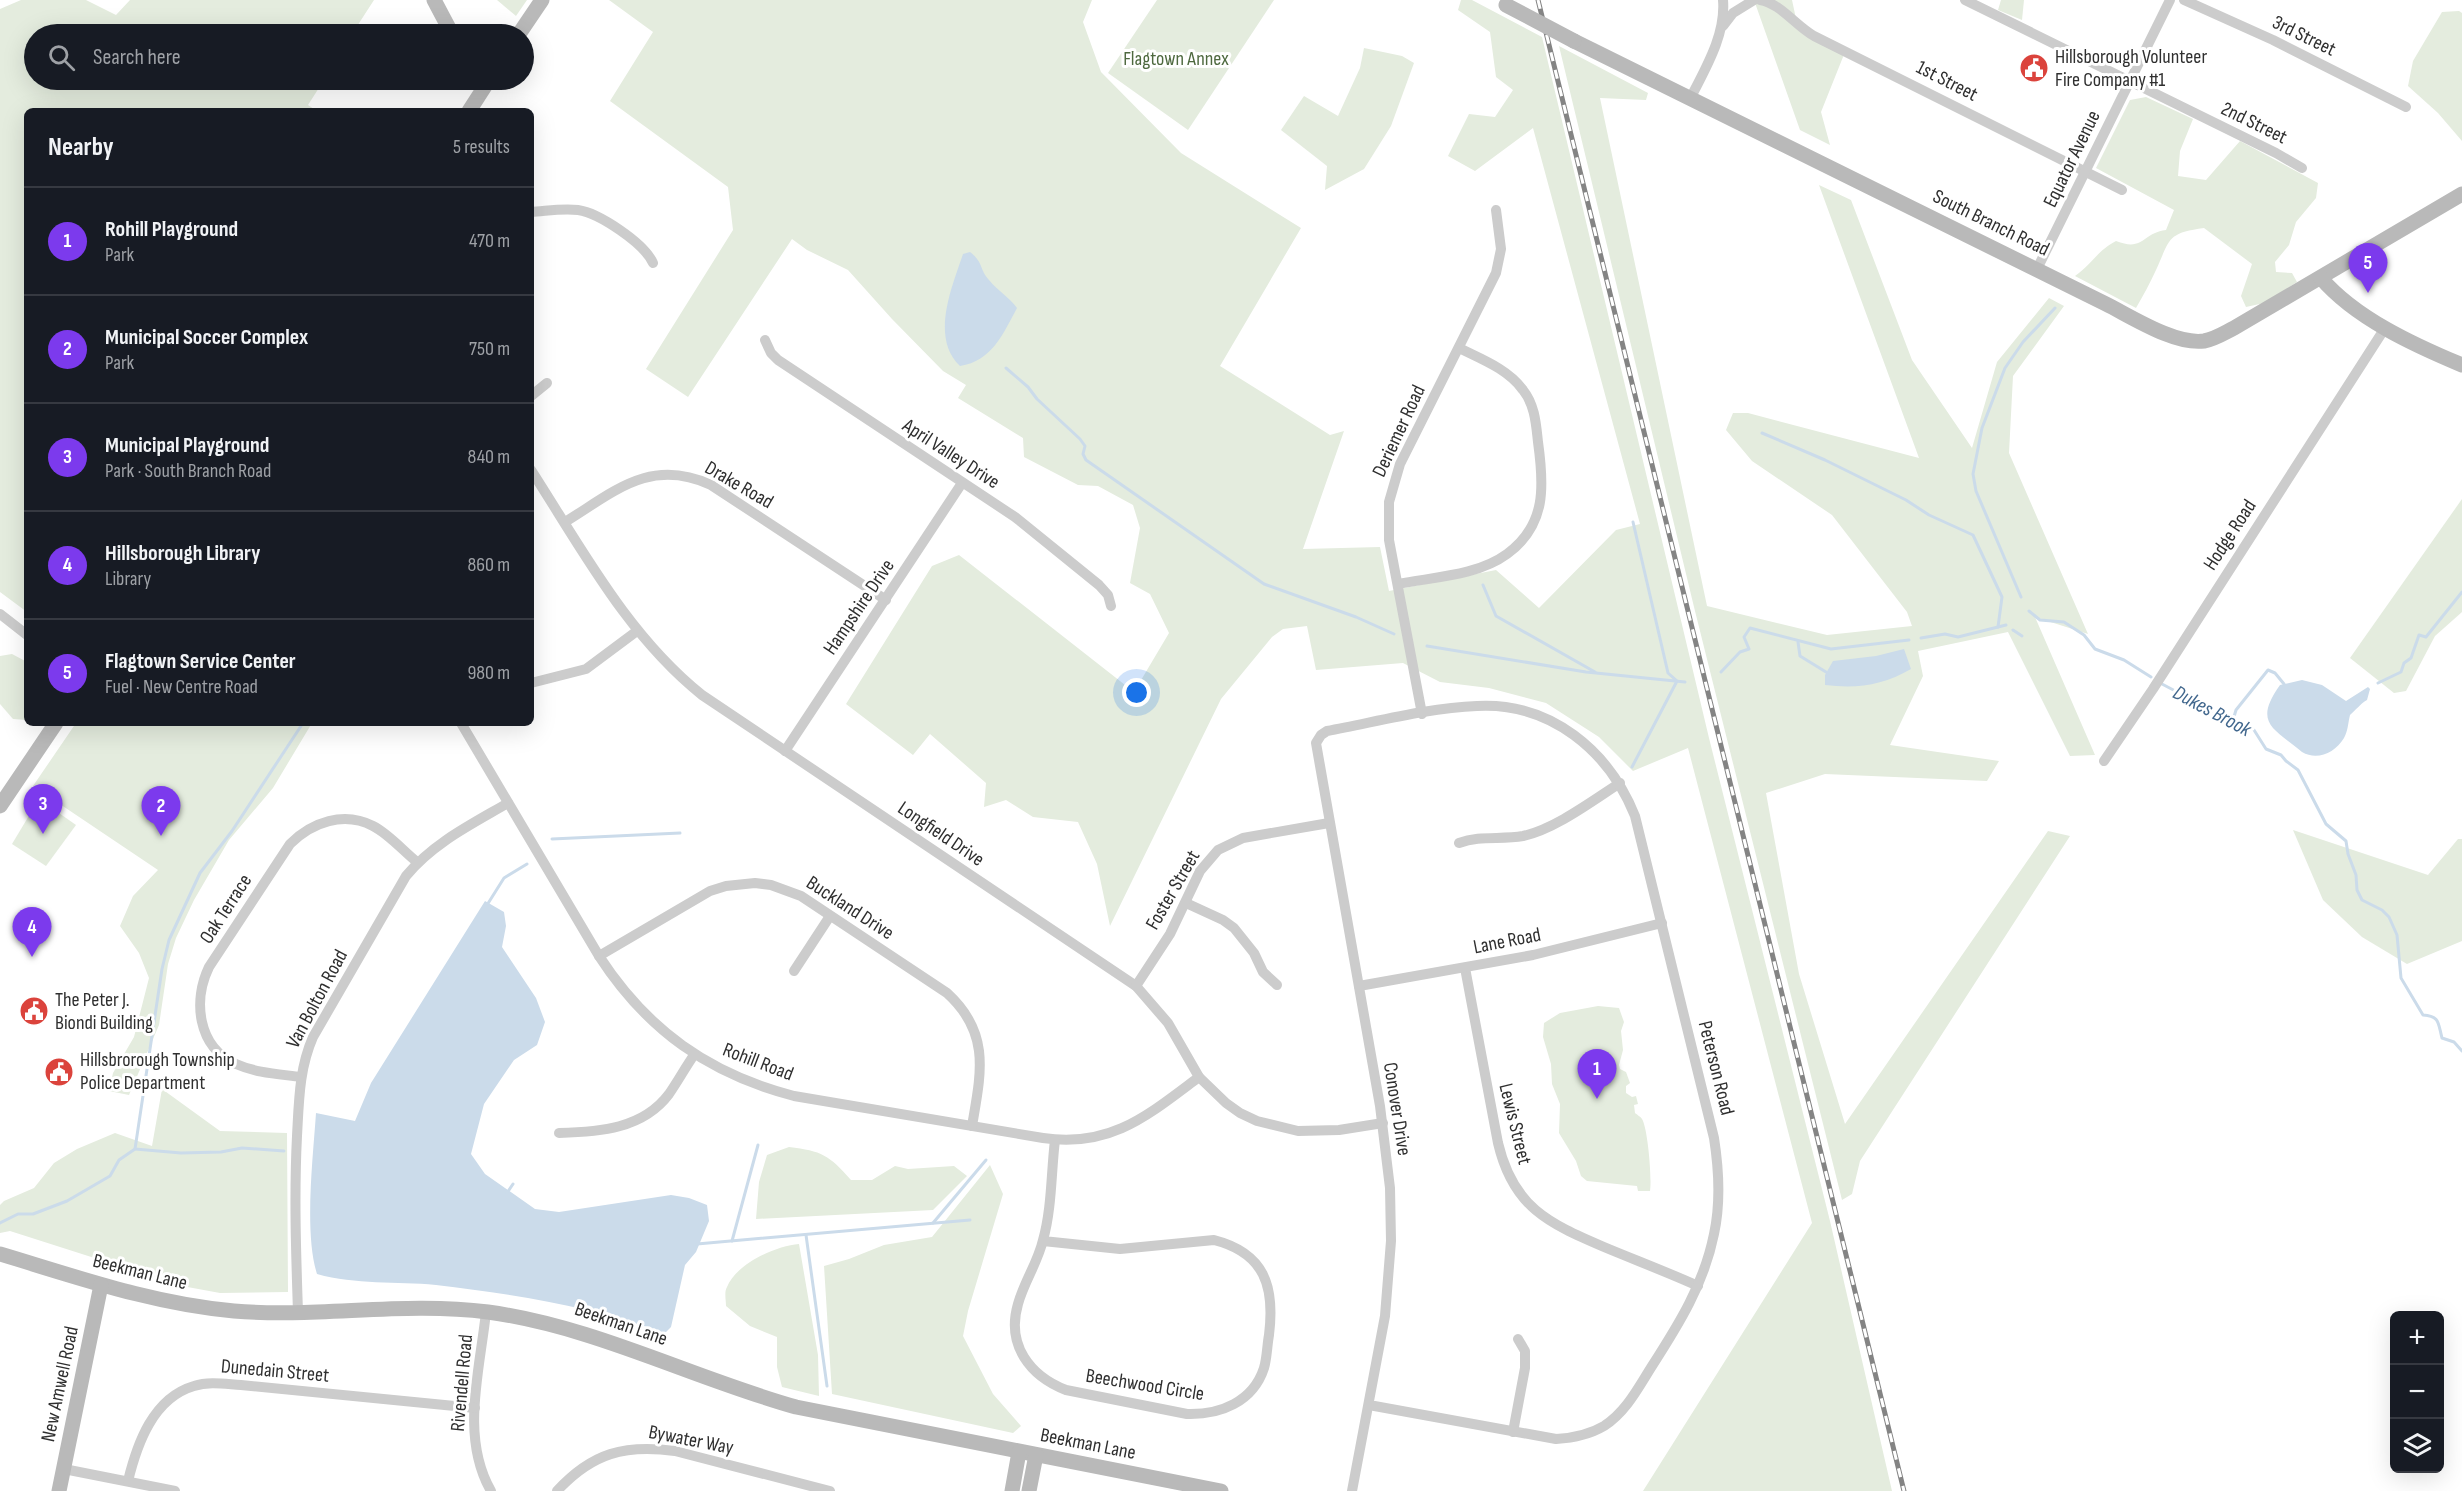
<!DOCTYPE html>
<meta charset="utf-8">
<style>
body{margin:0;font-family:"Sofia Sans Condensed",sans-serif;background:#20242c;color:#f1f3f6}
.controls{position:absolute;right:18px;bottom:18px;display:grid;overflow:hidden;border-radius:9px;box-shadow:0 6px 24px #0002}
.controls button{width:54px;height:54px;display:grid;place-items:center;padding:0;border:0;border-bottom:2px solid #363941;background:#171b24;color:#f1f3f6;font:30px sans-serif}
.you{position:absolute;left:1137px;top:693px;width:21px;height:21px;margin:-15px;border:4px solid #fff;border-radius:50%;background:#1a73e8;box-shadow:0 0 0 9px #1a73e833}
.badge{display:grid;place-items:center;width:39px;height:39px;border-radius:50%;background:#7c3aed;color:#fff;font-size:20px;font-weight:700}
.pin{position:absolute;translate:-50% -50px;filter:drop-shadow(0 2px 3px #0008)}
.pin::after{content:'';position:absolute;top:32px;width:21px;height:18px;background:inherit;clip-path:polygon(0 0,100% 0,50% 100%)}
.list{margin:0;padding:0;list-style:none}
h2{display:flex;justify-content:space-between;align-items:center;height:78px;margin:0;padding:0 24px;font-size:26px}
h2 small{font-size:20px;font-weight:400;color:#9ea1a6}
.list li{display:grid;grid-template-columns:39px 1fr auto;gap:18px;align-items:center;box-sizing:border-box;height:108px;padding:0 24px;border-top:2px solid #363941}
.list b{display:block;font-size:22px;white-space:nowrap}
.list p{margin:0;font-size:20px;white-space:nowrap;color:#9ea1a6}
.list em{font-size:20px;font-style:normal;color:#9ea1a6}
.icon{flex:none;width:33px;height:33px;fill:none;stroke:currentColor;stroke-width:2;stroke-linecap:round;stroke-linejoin:round}
.map{position:relative;flex:none;width:2462px;height:1491px;overflow:hidden}
.search{position:absolute;background:#171b24;box-shadow:0 6px 24px #0002;left:24px;top:24px;width:510px;height:66px;display:flex;align-items:center;gap:15px;box-sizing:border-box;padding:0 21px;border-radius:33px;color:#9ea1a6;font-size:22px}
.panel{position:absolute;background:#171b24;box-shadow:0 6px 24px #0002;left:24px;top:108px;width:510px;height:618px;border-radius:9px}
.map>svg:first-child{display:block}
</style>
<div class="map">
<svg width="2462" height="1491" viewBox="0 0 2462 1491">
<rect width="100%" height="100%" fill="#fff"/>
<!-- green -->
<g fill="#e4ecde">
<polygon points="21,0 86,0 116,15 130,0 374,0 352,34 34,34 34,80 324,80 308,105 317,111 27,111 27,612 0,592 0,9"/>
<polygon points="497,0 527,0 516,16"/>
<polygon points="609,0 1092,0 1083,22 1101,72 1181,153 1301,228 1220,366 1330,435 1344,431 1303,549 1380,547 1389,591 1496,570 1539,608 1616,530 1640,524 1533,128 1475,171 1448,156 1469,114 1495,117 1513,90 1496,77 1490,32 1458,10 1461,0 1472,0 1542,37 1709,738 1830,1221 1892,1491 1643,1491 1812,1223 1688,748 1633,771 1599,737 1546,703 1489,688 1440,682 1403,663 1316,670 1307,626 1283,629 1272,637 1221,699 1110,926 1097,864 1078,822 1033,817 1006,800 984,807 986,783 930,734 913,755 846,704 932,566 959,555 1134,692 1169,633 1150,594 1130,583 1140,528 1133,505 1098,486 1078,485 1024,457 1023,438 958,398 966,385 943,371 892,319 848,270 807,250 792,239 688,397 646,369 733,230 728,187 610,101 653,32"/>
<polygon points="1157,0 1274,0 1188,130 1108,73"/>
<polygon points="1754,0 1792,0 1798,28 1845,52 1821,112 1830,145 1800,130"/>
<polygon points="2001,0 2024,0 2022,20 1998,10"/>
<polygon points="2459,11 2462,13 2462,141 2438,113 2408,86 2413,61 2442,12"/>
<polygon points="1559,46 1648,93 1646,100 1600,98 1707,606 1827,635 1912,626 1907,612 1832,515 1752,461 1726,430 1733,413 1748,413 1919,458 1819,185 1851,200 1912,360 1972,448 1997,362 2049,298 2064,306 2013,376 2009,453 2088,634 2035,617 2095,755 2070,756 2008,632 1918,651 1923,676 1890,745 1999,761 1987,781 1825,774 1766,793 1799,974 1845,1124 2048,831 2070,836 1860,1161 1852,1194 1842,1200 1694,607"/>
<polygon points="1364,48 1402,56 1414,63 1391,126 1364,169 1325,190 1327,166 1281,130 1304,96 1338,116 1360,68"/>
<path d="M2146,97L2193,119L2180,151L2178,176L2206,180L2240,141L2318,183L2316,198L2296,222L2289,245L2275,262L2276,272L2292,273L2297,282L2264,303L2246,307L2241,296L2252,264L2204,228C2166,233 2170,240 2156,270C2150,283 2143,296 2136,308L2075,276C2092,264 2097,251 2116,241C2144,252 2142,233 2166,230L2174,210L2096,168L2130,100Z"/>
<polygon points="2462,499 2462,612 2435,636 2406,691 2394,693 2350,658"/>
<polygon points="12,654 27,662 27,720 13,719 0,704 0,656"/>
<polygon points="76,723 312,723 273,788 229,840 194,900 176,938 168,964 159,1025 129,1095 109,1091 113,1073 134,1037 149,978 139,953 120,926 133,896 158,870 33,786"/>
<polygon points="39,799 76,825 46,866 12,844"/>
<polygon points="2293,830 2428,875 2458,839 2462,839 2462,941 2407,964 2362,937 2323,900"/>
<path d="M1598,1006L1619,1008L1624,1022L1621,1031L1623,1050L1619,1065L1620,1069L1626,1072L1630,1083L1626,1086V1093L1632,1097L1636,1096L1638,1104L1634,1105L1635,1113C1636,1114 1641,1117 1642,1119C1648,1129 1652,1179 1650,1191H1638L1637,1186L1587,1181L1581,1176L1576,1161L1559,1133L1560,1104L1552,1084L1551,1064L1543,1037L1544,1023L1560,1013Z"/>
<polygon points="162,1089 220,1131 287,1133 288,1292 220,1293 182,1286 10,1231 0,1233 0,1205 4,1201 34,1188 54,1163 77,1149 115,1133 152,1146"/>
<path d="M789,1147C822,1151 829,1155 851,1180H872L895,1166L908,1169L954,1166L967,1176L933,1210L756,1219L759,1182L767,1155Z"/>
<polygon points="990,1165 1003,1194 968,1311 963,1336 993,1394 1021,1426 1013,1433 832,1394 824,1266 849,1259 884,1245 932,1237"/>
<path d="M799,1244L818,1355L819,1396L782,1387L777,1367V1337L750,1326L726,1306C726,1300 724,1292 727,1287C736,1264 775,1246 799,1244Z"/>
</g>
<!-- water -->
<g fill="#cbdbea">
<path d="M970,252C984,263 979,269 989,280C998,291 1009,297 1017,308C1003,334 992,361 960,366C930,338 952,287 963,254Z"/>
<path d="M1904,649L1911,669C1883,685 1858,689 1825,685V675L1833,661L1876,656Z"/>
<path d="M2302,680L2322,685L2346,701L2368,687L2370,689L2367,700C2360,704 2356,710 2350,715C2348,723 2348,731 2344,738C2335,753 2317,761 2302,752C2273,728 2253,723 2280,685Z"/>
<path d="M485,901L504,912L506,926L502,947L536,998L545,1022L537,1045L514,1060L484,1104L471,1154L485,1174L535,1209L559,1212L671,1195L689,1198L707,1205L709,1221L696,1252L685,1265L671,1327L665,1333C591,1307 514,1294 436,1285C396,1281 356,1285 317,1274C304,1233 313,1158 316,1113L355,1121L371,1083Z"/>
</g>
<g fill="none" stroke-linecap="round" stroke-linejoin="round">
<!-- stream -->
<g stroke="#cbdbea" stroke-width="3">
<polyline points="1006,368 1028,387 1037,399 1080,439 1085,446 1083,454 1086,460 1264,584 1356,617 1394,634"/>
<polyline points="1762,433 1825,460 1906,500 1929,515 1973,535 2002,597 1998,627"/>
<polyline points="1483,585 1496,616 1595,672"/>
<polyline points="2021,597 1976,491 1973,474 1982,428 2005,368 2023,342 2055,308"/>
<polyline points="2029,611 2040,620 2064,622 2084,635 2095,649 2124,660 2151,677"/>
<polyline points="2013,630 2022,636"/>
<polyline points="1921,638 1945,634 1958,637 2006,625"/>
<polyline points="1798,642 1800,656 1826,672"/>
<polyline points="1427,646 1586,672 1685,682"/>
<polyline points="1721,672 1740,652 1749,649 1744,637 1750,628 1831,649 1909,640"/>
<polyline points="2378,683 2401,672 2404,663 2411,658 2419,635 2426,637 2462,592"/>
<path d="M2162,684L2181,694L2192,702L2254,730L2266,749L2281,755L2286,761L2298,770L2326,824L2346,841L2348,854L2356,875L2357,890L2362,900L2382,910L2389,917L2397,935L2401,978L2423,1015C2440,1016 2438,1023 2442,1038L2454,1042L2462,1051"/>
<polyline points="2233,720 2236,710 2268,670 2275,673 2284,684"/>
<polyline points="1632,767 1677,681 1668,673 1633,522"/>
<polyline points="552,839 680,833"/>
<polyline points="487,905 504,878 527,864"/>
<polyline points="135,1149 181,1153 221,1152 242,1148 284,1151"/>
<polyline points="507,1193 513,1184"/>
<polyline points="0,1223 18,1214 33,1214 67,1201 110,1176 119,1160 135,1149 162,969 169,940 200,873 232,831 303,723"/>
<polyline points="933,1223 986,1160"/>
<polyline points="806,1235 827,1386"/>
<polyline points="732,1241 758,1145"/>
<polyline points="697,1244 970,1220"/>
</g>
<!-- street -->
<g stroke="#ccc" stroke-width="10">
<path d="M1760,0C1780,3 1796,26 1814,36L2122,190"/>
<polyline points="1965,0 2276,153 2302,168"/>
<polyline points="2184,0 2273,40 2406,107"/>
<polyline points="1723,26 1733,13 1754,0"/>
<path d="M1690,99C1705,69 1726,35 1723,0"/>
<path d="M531,212C547,211 562,208 578,210C599,213 644,243 653,263"/>
<polyline points="2037,269 2170,0"/>
<polyline points="765,340 771,353 778,360 1015,517 1099,585 1108,595 1111,606"/>
<polyline points="531,396 547,383"/>
<path d="M531,470C582,549 628,636 702,695L1136,986L1168,1023L1199,1077L1226,1103L1240,1113L1257,1121L1298,1131L1339,1130L1383,1123"/>
<path d="M565,522C614,492 650,457 711,485L886,600"/>
<path d="M1398,584C1433,577 1477,576 1507,554C1547,525 1544,485 1538,442C1536,424 1535,405 1523,390C1508,369 1481,359 1459,348"/>
<polyline points="0,614 27,635"/>
<polyline points="531,683 586,669 637,631"/>
<polyline points="1422,714 1389,540 1389,502 1400,464 1496,273 1501,249 1496,210"/>
<path d="M461,723L599,956C647,1030 709,1074 794,1096L1043,1138C1111,1148 1148,1115 1199,1077"/>
<polyline points="785,751 962,483"/>
<polyline points="2104,761 2153,689 2385,328"/>
<path d="M1459,843C1480,835 1501,840 1523,836C1555,829 1592,801 1620,783"/>
<polyline points="1186,903 1223,920 1234,928 1254,953 1263,972 1277,985"/>
<path d="M599,956L710,891L726,886L755,883L771,885L801,896L947,993C991,1033 981,1073 972,1126"/>
<path d="M1465,968L1498,1143C1513,1207 1548,1223 1604,1247C1635,1260 1667,1272 1698,1286"/>
<polyline points="794,971 830,916"/>
<polyline points="1136,986 1170,934 1200,871 1218,850 1243,838 1329,823"/>
<polyline points="1359,986 1533,955 1662,923"/>
<path d="M301,1077C279,1074 256,1073 236,1064C197,1047 193,1000 209,967L290,844C312,822 344,811 373,826C389,834 403,851 417,862"/>
<path d="M559,1133C599,1132 643,1129 669,1094C678,1081 685,1068 694,1055"/>
<path d="M1043,1241L1120,1249L1214,1240C1265,1253 1275,1287 1269,1335C1267,1346 1267,1358 1264,1368C1253,1402 1220,1415 1187,1414L1066,1390C1030,1376 1006,1345 1018,1304C1024,1282 1038,1262 1043,1240C1052,1208 1051,1173 1055,1140"/>
<path d="M298,1312C296,1253 294,1195 297,1136C299,1101 299,1069 313,1037L406,876C433,843 472,824 508,803"/>
<path d="M486,1312C480,1370 460,1437 491,1491"/>
<polyline points="1513,1432 1525,1368 1525,1351 1518,1339"/>
<polyline points="64,1469 175,1491"/>
<path d="M128,1481C137,1444 153,1398 194,1386C209,1381 225,1384 241,1385L475,1408"/>
<path d="M557,1491C592,1453 625,1444 675,1451L830,1491"/>
<path d="M1352,1491L1385,1316L1391,1241L1390,1188L1380,1106L1316,743L1321,735L1327,731C1376,722 1427,708 1477,706C1551,702 1609,751 1635,816L1714,1138C1719,1170 1721,1202 1714,1234C1704,1284 1679,1324 1652,1366C1638,1388 1626,1412 1604,1426C1589,1435 1572,1438 1556,1439L1369,1405"/>
</g>
<!-- secondary -->
<g stroke="#b9b9b9" stroke-width="15">
<polyline points="434,0 452,34"/>
<polyline points="519,34 542,0"/>
<path d="M1574,41L2106,304C2132,317 2175,345 2204,341C2215,339 2224,333 2234,328L2462,194"/>
<polyline points="469,111 489,80"/>
<path d="M2321,278C2355,318 2414,345 2462,365"/>
<polyline points="0,806 56,723"/>
<path d="M0,1254C77,1277 153,1304 234,1311C319,1318 404,1301 488,1312C596,1327 692,1378 796,1407L1221,1491"/>
<polyline points="59,1491 101,1285"/>
<polyline points="1012,1491 1019,1452"/>
<polyline points="1029,1491 1036,1455"/>
</g>
<!-- rail casing -->
<g stroke="#848484" stroke-width="5">
<polyline id="rail" points="1538,0 1904,1491"/>
</g>
<!-- rail -->
<use href="#rail" stroke="#fff" stroke-width="3" stroke-dasharray="9" stroke-linecap="butt"/>
<!-- secondary-bridge -->
<polyline stroke="#b9b9b9" stroke-width="15" points="1506,5 1574,41"/>
</g>
<!-- icons -->
<defs>
<g id="civic-disc" transform="scale(1.5)"><circle r="9.5" fill="#db433c" stroke="#fff"/><path d="M-.6-6.5H3V-4.5H.6V-3L4-1V1h2V6H-6V1h2V-1L-.6-3ZM-1.2 2.5V6h2.4V2.5Z" fill="#fff"/></g>
</defs>
<g fill-rule="evenodd">
<use href="#civic-disc" x="2034" y="68"/>
<use href="#civic-disc" x="34" y="1011"/>
<use href="#civic-disc" x="59" y="1072"/>
</g>
<g text-anchor="middle" dominant-baseline="central" stroke-width="6" stroke-linejoin="round" paint-order="stroke">
<!-- street labels -->
<g font-size="20" fill="#2f2f2f" stroke="#fff">
<text transform="translate(2304 36) rotate(26)">3rd Street</text>
<text transform="translate(1947 81) rotate(27)">1st Street</text>
<text transform="translate(2254 123) rotate(26)">2nd Street</text>
<text transform="translate(2072 159) rotate(-64)">Equator Avenue</text>
<text transform="translate(1991 223) rotate(26)">South Branch Road</text>
<text transform="translate(1399 431) rotate(-65)">Deriemer Road</text>
<text transform="translate(951 454) rotate(33)">April Valley Drive</text>
<text transform="translate(739 485) rotate(30)">Drake Road</text>
<text transform="translate(2230 535) rotate(-57)">Hodge Road</text>
<text transform="translate(859 607) rotate(-56)">Hampshire Drive</text>
<text transform="translate(941 834) rotate(34)">Longfield Drive</text>
<text transform="translate(1173 890) rotate(-60)">Foster Street</text>
<text transform="translate(850 908) rotate(33)">Buckland Drive</text>
<text transform="translate(226 909) rotate(-57)">Oak Terrace</text>
<text transform="translate(1507 941) rotate(-11)">Lane Road</text>
<text transform="translate(317 999) rotate(-62)">Van Bolton Road</text>
<text transform="translate(758 1062) rotate(21)">Rohill Road</text>
<text transform="translate(1716 1068) rotate(76)">Peterson Road</text>
<text transform="translate(1397 1109) rotate(81)">Conover Drive</text>
<text transform="translate(1515 1124) rotate(76)">Lewis Street</text>
<text transform="translate(140 1272) rotate(14)">Beekman Lane</text>
<text transform="translate(621 1324) rotate(19)">Beekman Lane</text>
<text transform="translate(275 1371) rotate(5)">Dunedain Street</text>
<text transform="translate(462 1383) rotate(-85)">Rivendell Road</text>
<text transform="translate(60 1384) rotate(-78)">New Amwell Road</text>
<text transform="translate(1145 1385) rotate(9)">Beechwood Circle</text>
<text transform="translate(691 1440) rotate(11)">Bywater Way</text>
<text transform="translate(1088 1444) rotate(11)">Beekman Lane</text>
</g>
<!-- poi labels -->
<g font-size="20" fill="#2f2f2f" stroke="#fff" text-anchor="start">
<text x="2055" y="57">Hillsborough Volunteer<tspan x="2055" dy="23">Fire Company #1</tspan></text>
<text x="55" y="1000">The Peter J.<tspan x="55" dy="23">Biondi Building</tspan></text>
<text x="80" y="1060">Hillsbrorough Township<tspan x="80" dy="23">Police Department</tspan></text>
</g>
<!-- park labels -->
<g font-size="20" fill="#4e693f" stroke="#fff">
<text x="1176" y="59">Flagtown Annex</text>
</g>
<!-- water labels -->
<g font-size="21" font-style="italic" fill="#41678d" stroke="#fff">
<text transform="translate(2212 711) rotate(28)">Dukes Brook</text>
</g>
</g>
</svg>
<div class="controls">
<button>+</button>
<button>−</button>
<button><svg class="icon" aria-label="layers" viewBox="0 0 24 24"><path d="M12 4l9 5-9 5-9-5zM3 14l9 5 9-5"/></svg></button>
</div>
<div class="you"></div>
<div class="pin badge" style="left:1597px;top:1099px">1</div>
<div class="pin badge" style="left:161px;top:836px">2</div>
<div class="pin badge" style="left:43px;top:834px">3</div>
<div class="pin badge" style="left:32px;top:957px">4</div>
<div class="pin badge" style="left:2368px;top:293px">5</div>
<div class="search"><svg class="icon" aria-label="search" viewBox="0 0 24 24"><circle cx="10" cy="10" r="6"/><path d="M15 15l6 6"/></svg>Search here</div>
<section class="panel">
<h2>Nearby<small>5 results</small></h2>
<ul class="list">
<li><span class="badge">1</span><div><b>Rohill Playground</b><p>Park</p></div><em>470 m</em></li>
<li><span class="badge">2</span><div><b>Municipal Soccer Complex</b><p>Park</p></div><em>750 m</em></li>
<li><span class="badge">3</span><div><b>Municipal Playground</b><p>Park · South Branch Road</p></div><em>840 m</em></li>
<li><span class="badge">4</span><div><b>Hillsborough Library</b><p>Library</p></div><em>860 m</em></li>
<li><span class="badge">5</span><div><b>Flagtown Service Center</b><p>Fuel · New Centre Road</p></div><em>980 m</em></li>
</ul>
</section>
</div>
